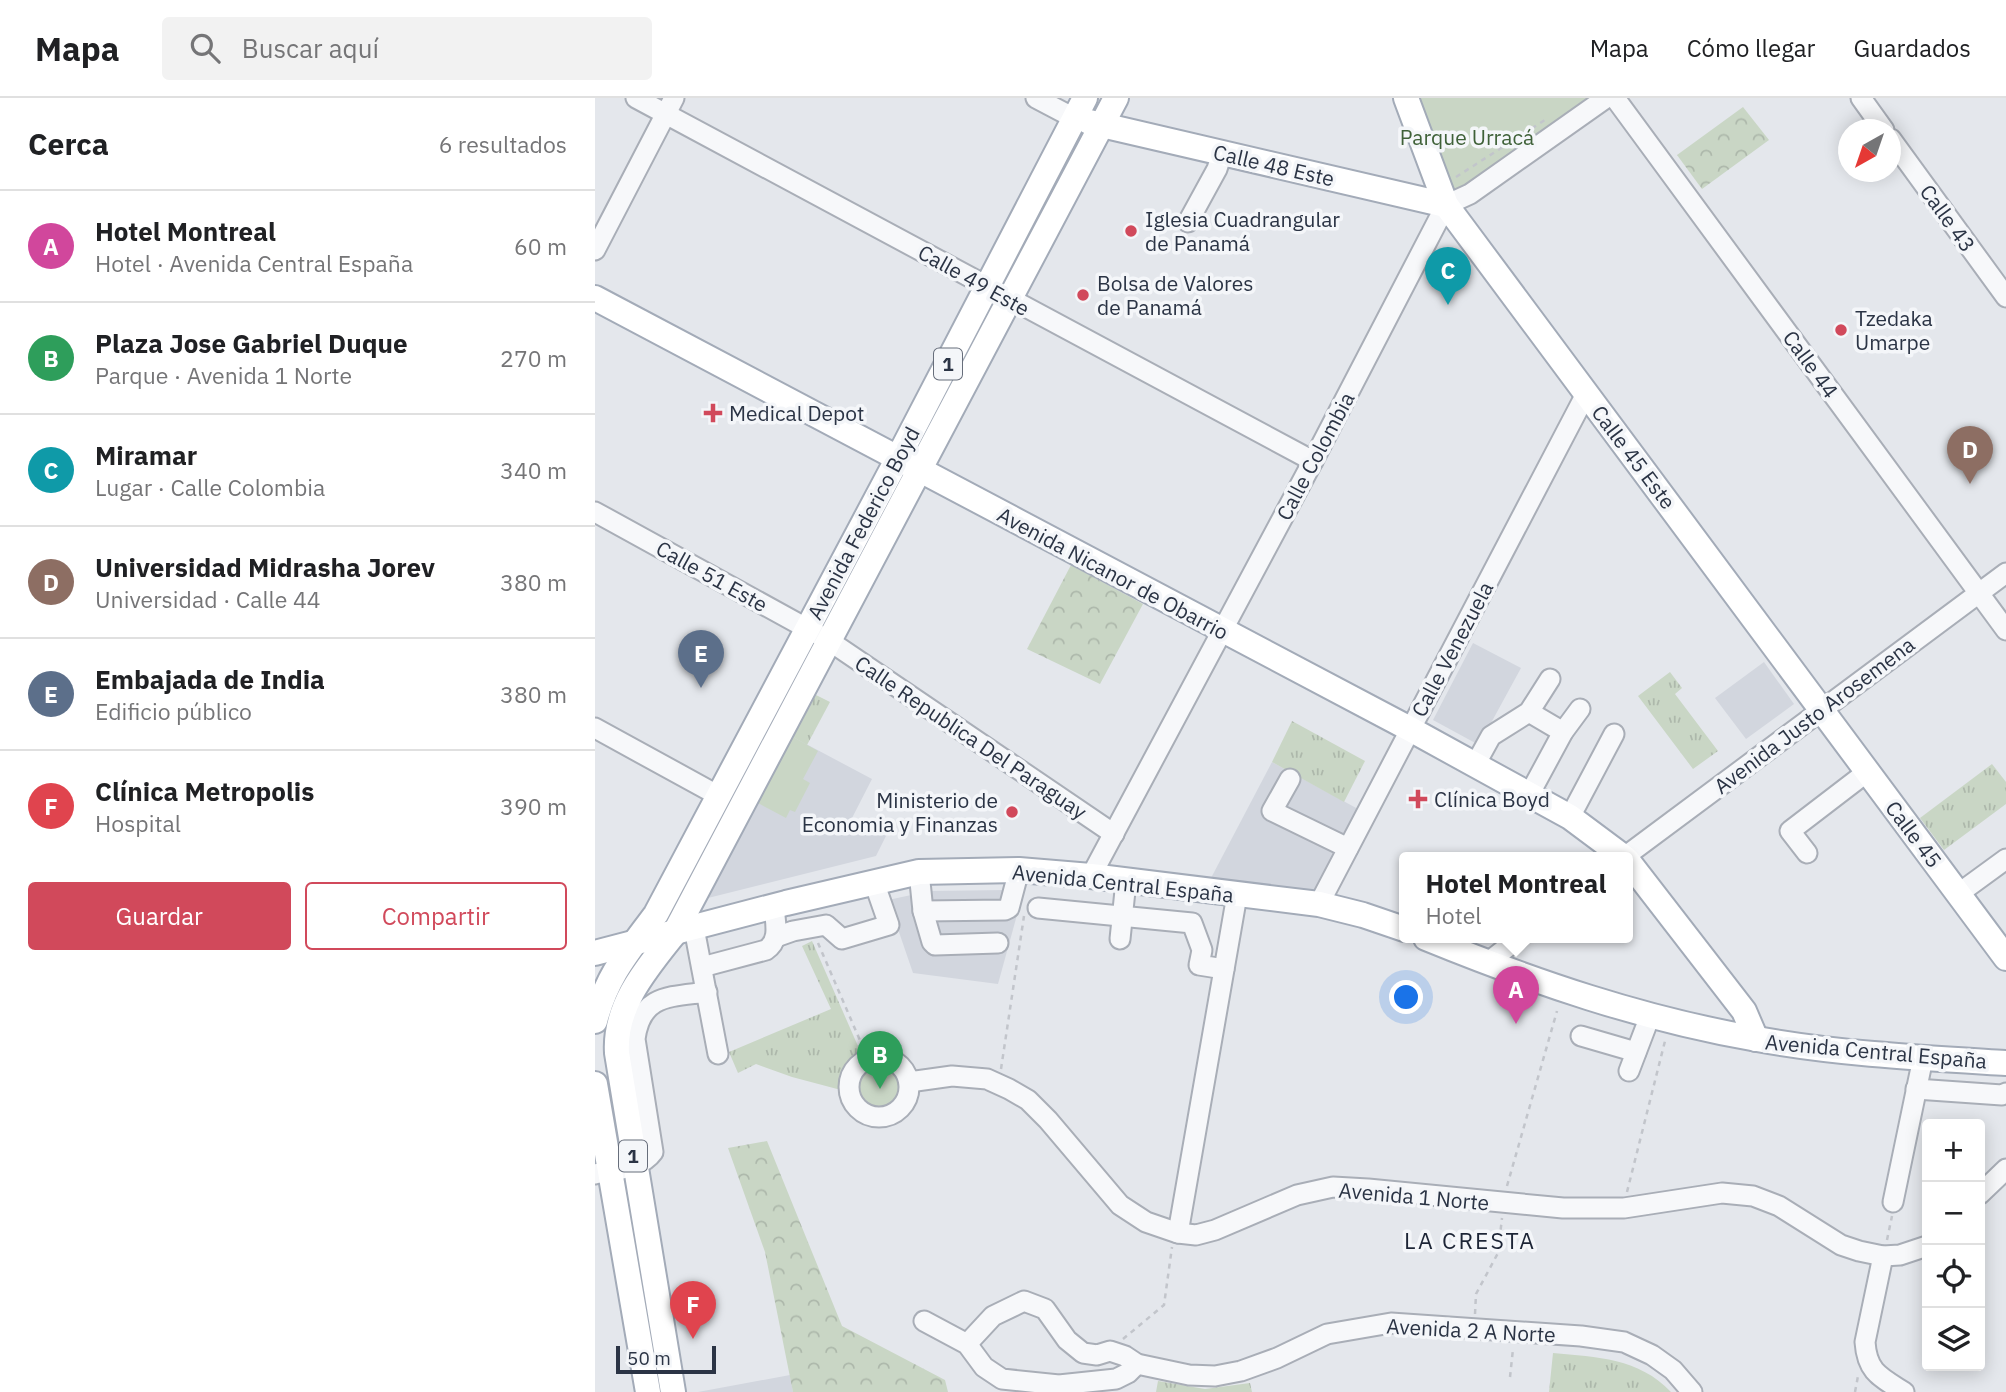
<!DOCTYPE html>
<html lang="es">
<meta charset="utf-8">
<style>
body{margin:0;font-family:"IBM Plex Sans",sans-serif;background:#f2f2f2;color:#202124}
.controls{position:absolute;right:21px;bottom:21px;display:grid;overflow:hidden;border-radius:7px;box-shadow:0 4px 18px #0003}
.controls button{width:63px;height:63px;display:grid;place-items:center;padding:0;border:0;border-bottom:2px solid #e0e0e0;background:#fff;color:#202124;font:35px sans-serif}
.compass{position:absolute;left:1243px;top:21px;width:63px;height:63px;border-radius:50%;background:#fff;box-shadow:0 4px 18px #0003;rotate:220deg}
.scale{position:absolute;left:21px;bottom:18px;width:100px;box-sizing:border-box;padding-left:7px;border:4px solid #2b3445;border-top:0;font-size:19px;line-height:24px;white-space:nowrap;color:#2b3445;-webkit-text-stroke:5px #f4f6f9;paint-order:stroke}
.you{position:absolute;left:812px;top:900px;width:24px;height:24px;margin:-18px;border:5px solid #fff;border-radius:50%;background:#1a73e8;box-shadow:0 0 0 10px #1a73e833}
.badge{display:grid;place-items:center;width:46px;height:46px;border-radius:50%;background:#d1495b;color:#fff;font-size:23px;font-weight:700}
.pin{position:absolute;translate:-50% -58px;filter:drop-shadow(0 2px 4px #0008)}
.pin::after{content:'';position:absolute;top:37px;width:24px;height:21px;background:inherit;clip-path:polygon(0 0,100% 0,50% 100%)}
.popup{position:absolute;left:804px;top:754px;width:234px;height:91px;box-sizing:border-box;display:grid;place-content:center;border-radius:7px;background:#fff;filter:drop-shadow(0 2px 5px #0005);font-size:23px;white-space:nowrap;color:#757577}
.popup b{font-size:26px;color:#202124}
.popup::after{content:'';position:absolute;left:50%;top:100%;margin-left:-14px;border:14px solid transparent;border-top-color:#fff}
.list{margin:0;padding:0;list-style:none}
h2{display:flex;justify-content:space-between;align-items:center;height:91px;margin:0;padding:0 28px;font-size:30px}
h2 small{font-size:23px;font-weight:400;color:#757577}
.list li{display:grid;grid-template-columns:46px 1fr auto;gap:21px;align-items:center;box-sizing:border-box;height:112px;padding:0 28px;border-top:2px solid #e0e0e0}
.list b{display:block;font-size:26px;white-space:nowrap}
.list p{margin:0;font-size:23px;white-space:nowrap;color:#757577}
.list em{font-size:23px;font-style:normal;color:#757577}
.actions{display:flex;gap:14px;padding:21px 28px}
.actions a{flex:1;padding:16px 0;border:2px solid #d1495b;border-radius:7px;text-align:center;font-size:24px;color:#d1495b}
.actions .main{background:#d1495b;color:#fff}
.icon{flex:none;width:38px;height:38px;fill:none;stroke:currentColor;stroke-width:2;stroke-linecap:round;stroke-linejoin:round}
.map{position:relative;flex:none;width:1411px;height:1294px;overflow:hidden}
header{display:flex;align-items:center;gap:42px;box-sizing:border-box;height:98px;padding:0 35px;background:#fff;border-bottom:2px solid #e0e0e0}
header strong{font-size:33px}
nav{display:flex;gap:38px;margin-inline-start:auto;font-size:24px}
.search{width:490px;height:63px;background:#f2f2f2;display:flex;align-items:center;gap:18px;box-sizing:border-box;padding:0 24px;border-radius:7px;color:#757577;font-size:26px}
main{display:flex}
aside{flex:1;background:#fff}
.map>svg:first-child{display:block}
</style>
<header>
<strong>Mapa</strong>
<div class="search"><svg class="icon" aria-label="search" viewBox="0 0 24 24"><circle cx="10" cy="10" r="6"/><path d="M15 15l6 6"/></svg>Buscar aquí</div>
<nav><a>Mapa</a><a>Cómo llegar</a><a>Guardados</a></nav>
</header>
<main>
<aside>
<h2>Cerca<small>6 resultados</small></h2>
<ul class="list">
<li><span class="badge" style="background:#d1479c">A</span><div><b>Hotel Montreal</b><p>Hotel · Avenida Central España</p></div><em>60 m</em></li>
<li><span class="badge" style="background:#2e9e5b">B</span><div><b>Plaza Jose Gabriel Duque</b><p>Parque · Avenida 1 Norte</p></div><em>270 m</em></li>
<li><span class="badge" style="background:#0f9aa8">C</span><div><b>Miramar</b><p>Lugar · Calle Colombia</p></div><em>340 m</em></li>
<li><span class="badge" style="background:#8d6e63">D</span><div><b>Universidad Midrasha Jorev</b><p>Universidad · Calle 44</p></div><em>380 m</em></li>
<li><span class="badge" style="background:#5c6f8a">E</span><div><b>Embajada de India</b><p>Edificio público</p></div><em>380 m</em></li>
<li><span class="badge" style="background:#e0444e">F</span><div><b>Clínica Metropolis</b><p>Hospital</p></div><em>390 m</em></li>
</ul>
<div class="actions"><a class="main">Guardar</a><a>Compartir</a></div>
</aside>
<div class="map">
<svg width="1411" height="1294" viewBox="0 0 1411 1294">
<defs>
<pattern id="grass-tufts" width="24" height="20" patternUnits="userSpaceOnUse" patternTransform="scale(1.75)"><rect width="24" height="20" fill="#c9d6c5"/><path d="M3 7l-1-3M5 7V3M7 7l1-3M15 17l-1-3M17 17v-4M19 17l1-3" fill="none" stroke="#adb8ab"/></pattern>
<pattern id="forest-crowns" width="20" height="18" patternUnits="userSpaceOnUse" patternTransform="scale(1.75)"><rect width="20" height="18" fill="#c9d6c5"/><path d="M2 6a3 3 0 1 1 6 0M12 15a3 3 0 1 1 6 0" fill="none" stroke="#adb8ab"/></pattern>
</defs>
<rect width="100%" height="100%" fill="#e4e7ec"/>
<!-- built -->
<g fill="#d2d6de">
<polygon points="878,545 926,570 884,647 838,622"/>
<polygon points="1169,564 1199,606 1151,641 1120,600"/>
<polygon points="198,639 277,681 257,720 291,738 281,758 113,800"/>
<polygon points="677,664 763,711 722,789 718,792 616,780"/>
<polygon points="412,792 428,795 403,886 318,875 293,802 335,793"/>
<polygon points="195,1277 198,1294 102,1294 103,1294"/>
</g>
<!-- grass -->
<g fill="url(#grass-tufts)">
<polygon points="1075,574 1087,590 1080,596 1123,653 1098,671 1043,598"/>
<polygon points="221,597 235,604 212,647 198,639"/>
<polygon points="697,623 770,663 749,704 677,664"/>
<polygon points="1397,666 1411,684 1411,706 1349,752 1325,720"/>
<path d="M217,843L266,955C252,965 247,976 246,992L197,979L161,966L143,975L134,954L236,911L207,848Z"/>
<path d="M958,1255C1002,1259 1044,1260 1076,1294H954Z"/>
<polygon points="563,1283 610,1291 655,1285 657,1294 561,1294"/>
</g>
<!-- forest -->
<g fill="url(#forest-crowns)">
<polygon points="1148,9 1174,42 1107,91 1082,57"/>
<polygon points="476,467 548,506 505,586 432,551"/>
<polygon points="172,1043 247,1228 350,1282 353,1294 198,1294 170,1154 133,1050"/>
</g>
<!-- green -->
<g fill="#c9d6c5">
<polygon points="812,0 992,0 862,95 857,95"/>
<polygon points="198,639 223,653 208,681 215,685 200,714 195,712 191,720 163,705"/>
<circle cx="285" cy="988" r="25"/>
</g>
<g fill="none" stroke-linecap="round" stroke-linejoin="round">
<!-- minor casing -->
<g stroke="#a9aeb7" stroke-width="23">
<g id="minor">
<polyline points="41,0 718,363"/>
<polyline points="441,0 479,20"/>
<polyline points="1020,0 1411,532"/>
<polyline points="1266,0 1289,32"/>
<polyline points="1296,41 1411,199"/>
<polyline points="593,124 622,71 627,55"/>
<polyline points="0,152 79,0"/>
<polyline points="0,414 233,542 519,736"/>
<polyline points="934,614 968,634"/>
<polyline points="0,630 124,698"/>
<polyline points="880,667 896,638 934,614 955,581"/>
<polyline points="695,681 677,713 753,750"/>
<polyline points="934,697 968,634 985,611"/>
<polyline points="975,719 1019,636"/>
<polyline points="1212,755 1195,733 1272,674"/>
<polyline points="1028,760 1411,475"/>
<polyline points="324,774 328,813 337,844 340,847 403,845"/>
<polyline points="496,778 718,363 851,107 875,96 1011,0"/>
<polyline points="1363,796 1411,761"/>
<polyline points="724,806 991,296"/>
<polyline points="443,810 597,825 607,852 604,867 629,871"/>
<polyline points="328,813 410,812 414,810 424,772"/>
<polyline points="99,830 123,956"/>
<polyline points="181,839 198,833 231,827 247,841 294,827 279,784"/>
<polyline points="525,841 531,783"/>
<polyline points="892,865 924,840"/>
<path d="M107,869L171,852C186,842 180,824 179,808"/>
<polyline points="986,938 1041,954"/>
<circle cx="284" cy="989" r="30"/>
<polyline points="1034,973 1055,918"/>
<polyline points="314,984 357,978 392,981 414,991 433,1002 453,1022 525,1107 551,1124 583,1135 601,1137 620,1132 702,1097 738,1089 773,1091 968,1110 1029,1110 1127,1095 1158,1098 1184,1108 1246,1147 1264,1153 1288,1158 1305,1157 1332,1148"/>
<polyline points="1321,991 1407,997 1411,995"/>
<path d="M0,1076C19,1072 46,1071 58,1054L40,941C46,896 75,899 112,894"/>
<polyline points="1385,1096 1411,1071"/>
<polyline points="1298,1104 1328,960"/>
<polyline points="583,1135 642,797"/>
<path d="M1288,1158L1270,1244C1272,1274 1285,1279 1309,1294"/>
<polyline points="329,1223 372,1246 389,1269 407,1281 464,1287 521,1281 533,1275 542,1266"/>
<polyline points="372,1246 398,1218 429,1203 450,1211 472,1242 488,1255 502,1257 515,1253 530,1258 542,1266 594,1277 620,1278 646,1273 682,1260 732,1236 796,1225 986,1238 1029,1244 1057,1257 1078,1272 1097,1294"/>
</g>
</g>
<!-- major casing -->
<g stroke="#a3abb8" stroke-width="28">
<g id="major">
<polyline points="811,0 851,107 1411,860"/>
<polyline points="494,24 851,107"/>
<polyline points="0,200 815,631 975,719 1030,760"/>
<polyline points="1033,763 1149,913 1161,941"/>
<path d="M831,840C939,884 1047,921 1162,941C1244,956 1328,960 1411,965"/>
<polyline points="0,855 191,805 324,774 424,772 496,778 724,806 768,817 809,831"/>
<path d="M0,923C12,877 33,854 61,816L303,360L490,0"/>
<polyline points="0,986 53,1294"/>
<path d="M78,1294L22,955C19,908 51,871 79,836L521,0"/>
</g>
</g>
<!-- path -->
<g stroke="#c2c5cb" stroke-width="2.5" stroke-dasharray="5 5" stroke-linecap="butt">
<polyline points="861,79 953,20"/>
<polyline points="223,845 270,954"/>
<polyline points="406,971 429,818"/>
<polyline points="912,1088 962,913"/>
<polyline points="1032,1094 1070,943"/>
<polyline points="1292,1142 1297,1118"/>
<polyline points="880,1216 881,1196 903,1155 907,1120"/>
<polyline points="528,1241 569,1207 577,1149"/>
<polyline points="915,1279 918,1251"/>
<polyline points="1260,1294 1263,1278"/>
</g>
<!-- minor -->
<use href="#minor" stroke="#f7f8fa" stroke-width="19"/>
<!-- major -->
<use href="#major" stroke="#fff" stroke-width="24"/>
</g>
<!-- markers -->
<g fill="#d1495b" stroke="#f4f6f9" stroke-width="2.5">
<circle cx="536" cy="133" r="7"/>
<circle cx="488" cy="197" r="7"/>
<circle cx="1246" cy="232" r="7"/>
<path d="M114.5 304.5h7v7h7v7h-7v7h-7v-7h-7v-7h7z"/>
<path d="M819.5 690.5h7v7h7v7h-7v7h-7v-7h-7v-7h7z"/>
<circle cx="417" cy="714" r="7"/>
</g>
<g text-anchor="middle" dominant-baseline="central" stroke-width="7" stroke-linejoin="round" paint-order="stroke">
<!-- shield labels -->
<g fill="#f4f6f9" stroke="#676e7b" stroke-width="2">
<rect x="339" y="250.5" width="28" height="31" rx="5"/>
<rect x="24" y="1042.5" width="28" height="31" rx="5"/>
</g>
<g font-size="19" font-weight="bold" fill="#2b3445">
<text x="353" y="266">1</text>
<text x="38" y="1058">1</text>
</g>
<!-- park labels -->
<g font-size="21" fill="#3f6138" stroke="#f4f6f9">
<text x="872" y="39">Parque Urracá</text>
</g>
<!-- street labels -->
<g font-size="21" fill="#2b3445" stroke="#f4f6f9">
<text transform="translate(679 67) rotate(13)">Calle 48 Este</text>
<text transform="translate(1353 120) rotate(54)">Calle 43</text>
<text transform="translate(379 182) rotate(29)">Calle 49 Este</text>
<text transform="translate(1216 266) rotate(54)">Calle 44</text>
<text transform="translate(720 358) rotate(-62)">Calle Colombia</text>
<text transform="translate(1039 359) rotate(53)">Calle 45 Este</text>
<text transform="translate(268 425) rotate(-62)">Avenida Federico Boyd</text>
<text transform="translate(518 475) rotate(28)">Avenida Nicanor de Obarrio</text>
<text transform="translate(117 478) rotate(29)">Calle 51 Este</text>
<text transform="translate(857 551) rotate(-62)">Calle Venezuela</text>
<text transform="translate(1219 617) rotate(-37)">Avenida Justo Arosemena</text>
<text transform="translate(376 639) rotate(34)">Calle Republica Del Paraguay</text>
<text transform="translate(1319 736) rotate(53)">Calle 45</text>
<text transform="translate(528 785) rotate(6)">Avenida Central España</text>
<text transform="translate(1281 953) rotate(5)">Avenida Central España</text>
<text transform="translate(819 1098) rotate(5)">Avenida 1 Norte</text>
<text transform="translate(876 1232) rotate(3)">Avenida 2 A Norte</text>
</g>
<!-- poi labels -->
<g font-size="21" fill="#2b3445" stroke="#f4f6f9" text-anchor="start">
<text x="550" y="121">Iglesia Cuadrangular<tspan x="550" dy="24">de Panamá</tspan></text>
<text x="502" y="185">Bolsa de Valores<tspan x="502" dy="24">de Panamá</tspan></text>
<text x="1260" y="220">Tzedaka<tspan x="1260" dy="24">Umarpe</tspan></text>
<text x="134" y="315">Medical Depot</text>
<text x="839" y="701">Clínica Boyd</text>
<text x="403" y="702" text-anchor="end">Ministerio de<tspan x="403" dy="24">Economia y Finanzas</tspan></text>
</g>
<!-- neighbourhood labels -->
<g font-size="23" letter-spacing="2" fill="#1d2536" stroke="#f4f6f9">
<text x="875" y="1142">LA CRESTA</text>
</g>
</g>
</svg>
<div class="controls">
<button>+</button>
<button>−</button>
<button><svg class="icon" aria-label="locate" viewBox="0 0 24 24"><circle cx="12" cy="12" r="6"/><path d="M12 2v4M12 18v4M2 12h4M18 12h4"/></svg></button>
<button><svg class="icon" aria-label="layers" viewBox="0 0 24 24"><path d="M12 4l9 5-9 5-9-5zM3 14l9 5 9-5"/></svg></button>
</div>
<svg class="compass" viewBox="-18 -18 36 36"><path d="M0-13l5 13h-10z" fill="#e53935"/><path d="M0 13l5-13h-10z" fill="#757577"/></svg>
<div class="scale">50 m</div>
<div class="you"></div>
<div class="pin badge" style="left:921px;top:926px;background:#d1479c">A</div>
<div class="popup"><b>Hotel Montreal</b>Hotel</div>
<div class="pin badge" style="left:285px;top:991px;background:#2e9e5b">B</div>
<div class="pin badge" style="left:853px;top:207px;background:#0f9aa8">C</div>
<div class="pin badge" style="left:1375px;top:386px;background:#8d6e63">D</div>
<div class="pin badge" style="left:106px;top:590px;background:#5c6f8a">E</div>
<div class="pin badge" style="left:98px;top:1241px;background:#e0444e">F</div>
</div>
</main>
